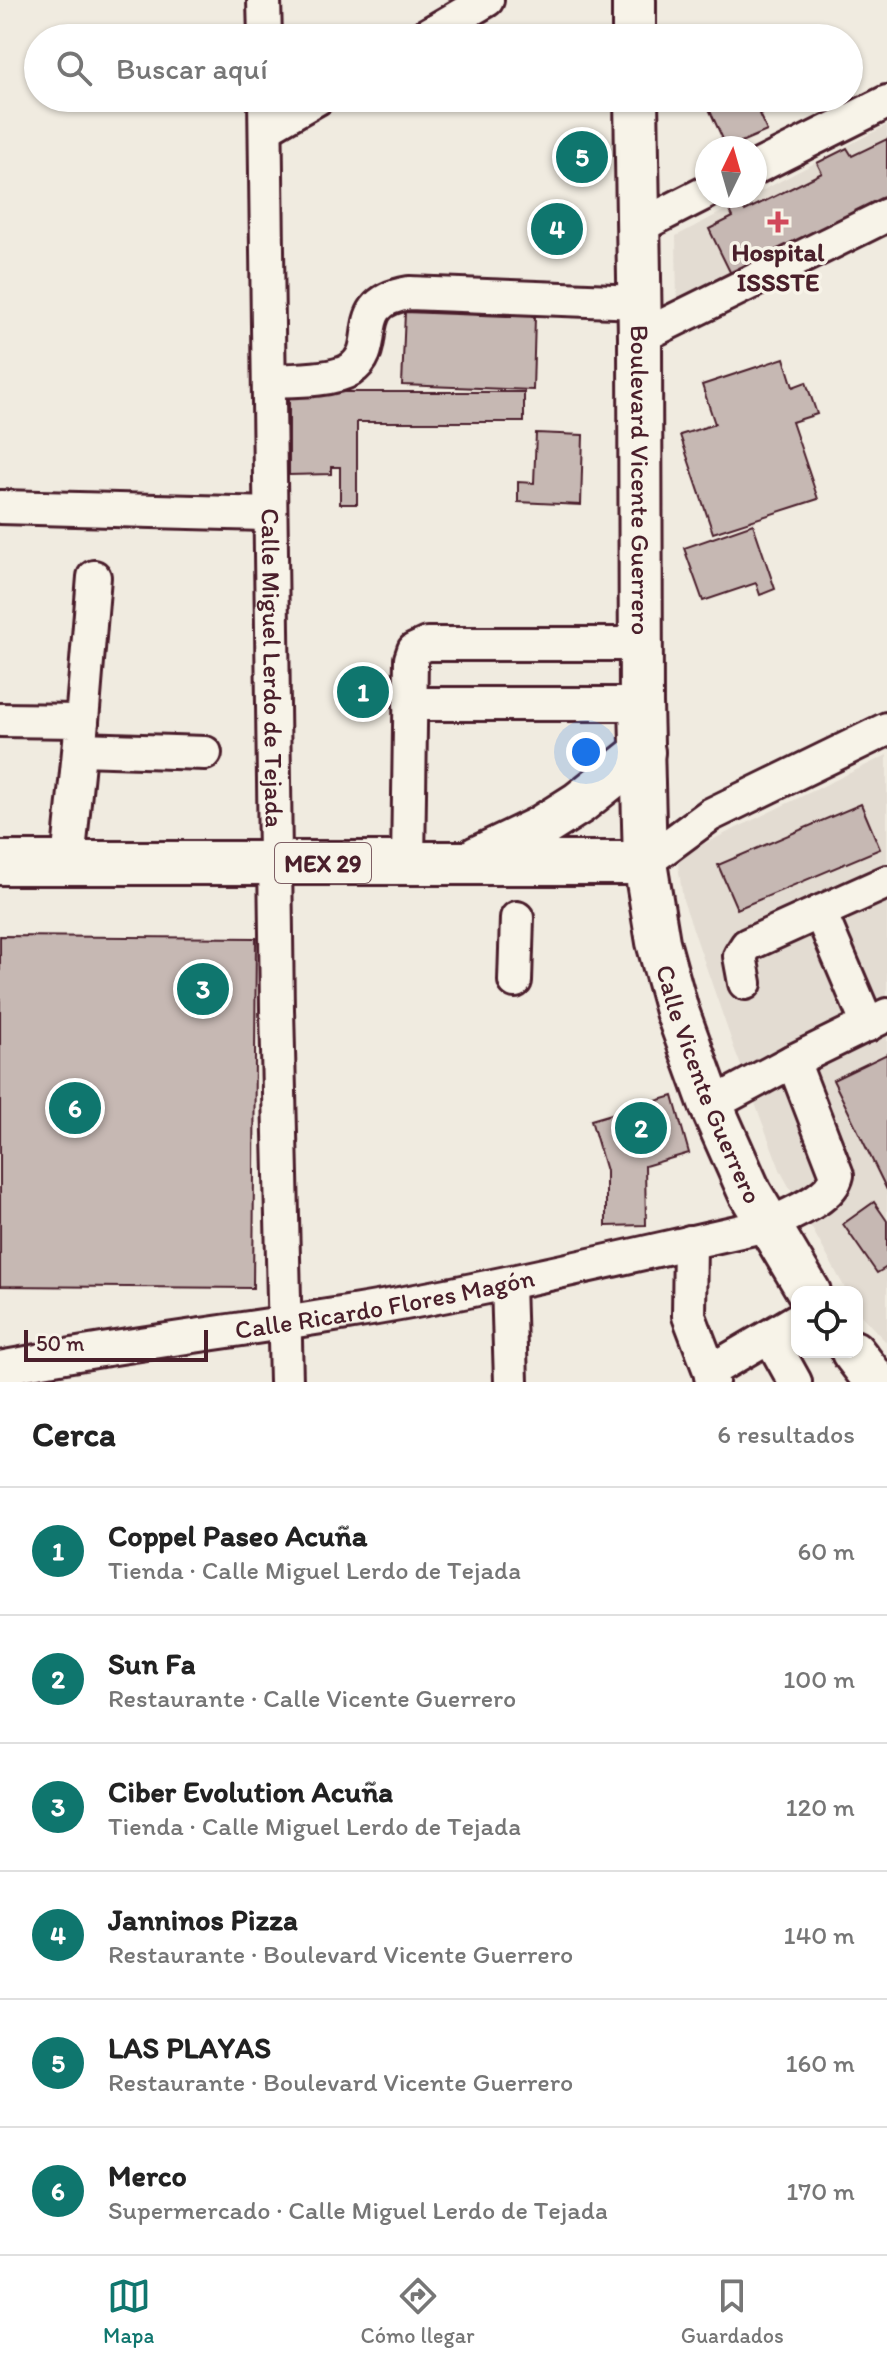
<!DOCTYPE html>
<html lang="es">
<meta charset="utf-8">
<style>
body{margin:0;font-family:Itim,sans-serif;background:#f6f6f6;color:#222}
.controls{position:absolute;right:24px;bottom:24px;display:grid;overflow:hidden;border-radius:16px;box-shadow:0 2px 6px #0004}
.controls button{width:72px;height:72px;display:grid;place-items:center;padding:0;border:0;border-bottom:2px solid #e0e0e0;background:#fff;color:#222;font:40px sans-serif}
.compass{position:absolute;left:695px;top:136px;width:72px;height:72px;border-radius:50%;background:#fff;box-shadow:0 2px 6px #0004;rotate:5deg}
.scale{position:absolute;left:24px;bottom:20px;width:184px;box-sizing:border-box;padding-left:8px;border:4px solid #4a1f2b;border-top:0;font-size:22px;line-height:28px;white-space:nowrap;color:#4a1f2b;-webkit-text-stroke:6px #f7f3e8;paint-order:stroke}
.you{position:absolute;left:586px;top:752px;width:28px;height:28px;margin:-20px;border:6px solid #fff;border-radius:50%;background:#1a73e8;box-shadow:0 0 0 12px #1a73e833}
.badge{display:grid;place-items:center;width:52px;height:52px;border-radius:50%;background:#0f766e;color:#fff;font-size:26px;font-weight:700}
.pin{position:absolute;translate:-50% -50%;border:4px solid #fff;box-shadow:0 2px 8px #0006}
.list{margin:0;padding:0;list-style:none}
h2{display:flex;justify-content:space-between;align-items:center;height:104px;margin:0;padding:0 32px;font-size:34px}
h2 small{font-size:26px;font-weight:400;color:#767676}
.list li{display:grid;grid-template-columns:52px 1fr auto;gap:24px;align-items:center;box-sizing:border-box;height:128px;padding:0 32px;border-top:2px solid #e0e0e0}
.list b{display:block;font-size:30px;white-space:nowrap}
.list p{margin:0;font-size:26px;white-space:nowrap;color:#767676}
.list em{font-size:26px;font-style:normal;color:#767676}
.icon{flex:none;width:44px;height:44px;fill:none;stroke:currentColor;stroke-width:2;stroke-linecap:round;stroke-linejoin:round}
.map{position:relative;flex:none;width:887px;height:1382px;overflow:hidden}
.search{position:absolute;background:#fff;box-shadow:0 2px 6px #0004;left:24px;right:24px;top:24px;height:88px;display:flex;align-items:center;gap:20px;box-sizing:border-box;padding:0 28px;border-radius:44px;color:#767676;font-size:30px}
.sheet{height:872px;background:#fff}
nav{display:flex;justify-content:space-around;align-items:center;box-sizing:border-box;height:112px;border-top:2px solid #e0e0e0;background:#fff;font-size:22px;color:#767676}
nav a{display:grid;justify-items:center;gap:4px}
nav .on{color:#0f766e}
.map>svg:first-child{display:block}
</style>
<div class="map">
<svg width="887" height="1382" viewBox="0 0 887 1382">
<rect width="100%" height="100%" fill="#f0ebe0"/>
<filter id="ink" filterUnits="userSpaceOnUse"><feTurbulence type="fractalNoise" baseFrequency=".0125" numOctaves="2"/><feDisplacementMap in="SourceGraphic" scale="16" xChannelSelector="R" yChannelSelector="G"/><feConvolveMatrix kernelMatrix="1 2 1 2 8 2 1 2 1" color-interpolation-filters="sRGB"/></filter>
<g filter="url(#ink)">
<!-- built -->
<g fill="#e3dcd2">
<polygon points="887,125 887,206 677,310 676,236"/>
<polygon points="887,755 887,1343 857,1311 857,1292 847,1292 781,1172 733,1045 683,900 677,857"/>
</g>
<!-- building -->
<g fill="#c6b8b3" stroke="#4a1f2b" stroke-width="2">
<polygon points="704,98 793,98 793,99 759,114 767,131 727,148"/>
<polygon points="887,139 887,197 731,274 709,229 733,217 729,209 741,203 745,211 822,173 817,163 847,148 852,156"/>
<polygon points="405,312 535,317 533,390 402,385"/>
<polygon points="784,358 793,387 806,382 817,414 792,422 818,499 713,533 680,435 715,424 702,385"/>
<polygon points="289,392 524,392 524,422 357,422 357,504 340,504 340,467 331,467 331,474 289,475"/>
<polygon points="536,433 583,435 581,505 518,502 518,482 534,483"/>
<polygon points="753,524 775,589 760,595 756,583 703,601 684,548"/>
<polygon points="861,804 880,849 737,909 718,865"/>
<polygon points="0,936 256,938 253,1288 0,1286"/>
<polygon points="887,1054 887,1190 833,1080"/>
<polygon points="673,1096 689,1153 645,1166 646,1225 606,1226 606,1171 591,1120"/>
<polygon points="874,1202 887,1221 887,1267 877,1273 843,1224"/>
</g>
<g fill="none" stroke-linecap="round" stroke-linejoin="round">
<!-- minor casing -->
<g stroke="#4a1f2b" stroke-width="38">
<g id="minor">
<polyline points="264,0 265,38"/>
<polyline points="422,38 487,0"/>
<path id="s1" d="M265,98L277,1009L286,1382"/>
<polyline points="266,128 318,98"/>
<polyline points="755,168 887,102"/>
<polyline points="638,227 707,192"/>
<polyline points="640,337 887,215"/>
<path d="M269,381C290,380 332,381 350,370C385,347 346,303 409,293L639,302"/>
<polyline points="0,507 270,514"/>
<polyline points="410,704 641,704"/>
<polyline points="0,720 82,721 68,863"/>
<polyline points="82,721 94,577"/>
<polyline points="80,749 205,753"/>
<polyline points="408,863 411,659 414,650 427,644 641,644"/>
<polyline points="645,863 710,815 887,729"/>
<polyline points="515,981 517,918"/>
<polyline points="745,983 740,956 747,945 820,912"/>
<polyline points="868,1025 820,912 887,882"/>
<polyline points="711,1105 793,1061"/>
<polyline points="690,1242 689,1316 710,1371"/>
<polyline points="508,1283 511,1382"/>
<polyline points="770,1337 795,1382"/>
<path id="s2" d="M0,1368C115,1345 231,1332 347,1313C489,1290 628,1256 768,1225C788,1215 832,1199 837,1175L793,1061L887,1015"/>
<polyline points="712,1382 710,1371 797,1320"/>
</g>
</g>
<!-- major casing -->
<g stroke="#4a1f2b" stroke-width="48">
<g id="major">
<polyline points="634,0 634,38"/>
<path id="s3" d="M636,98L640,337L641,704L645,863L658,942L677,1011L711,1105L750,1193L809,1292"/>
<polyline points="477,858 538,829 579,803 643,752"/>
<polyline points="0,863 645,863"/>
<polyline points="853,1352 876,1382"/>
</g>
</g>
<!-- minor -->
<use href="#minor" stroke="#f7f3e8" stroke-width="32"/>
<!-- major -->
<use href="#major" stroke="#f7f3e8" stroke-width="42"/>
</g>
</g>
<!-- markers -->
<path fill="#d1495b" stroke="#f7f3e8" stroke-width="3" d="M774 210h8v8h8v8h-8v8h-8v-8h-8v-8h8z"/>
<g text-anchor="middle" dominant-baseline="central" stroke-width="7" stroke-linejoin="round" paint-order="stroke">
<!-- shield labels -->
<rect fill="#f7f3e8" stroke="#7e5f64" stroke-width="2" x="275" y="843" width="96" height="40" rx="6"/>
<g font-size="24" font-weight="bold" fill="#4a1f2b">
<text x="323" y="863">MEX 29</text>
</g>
<!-- poi labels -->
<g font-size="26" font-weight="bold" fill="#4a1f2b" stroke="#f7f3e8">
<text x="778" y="252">Hospital<tspan x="778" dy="30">ISSSTE</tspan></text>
</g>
<!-- street labels -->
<g font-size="26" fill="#4a1f2b" stroke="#f7f3e8">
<text stroke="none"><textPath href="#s3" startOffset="382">Boulevard Vicente Guerrero</textPath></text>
<text stroke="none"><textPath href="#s1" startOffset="570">Calle Miguel Lerdo de Tejada</textPath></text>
<text stroke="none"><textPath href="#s3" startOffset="996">Calle Vicente Guerrero</textPath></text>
<text stroke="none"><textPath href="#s2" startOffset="390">Calle Ricardo Flores Magón</textPath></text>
</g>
</g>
</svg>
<div class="controls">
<button><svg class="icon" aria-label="locate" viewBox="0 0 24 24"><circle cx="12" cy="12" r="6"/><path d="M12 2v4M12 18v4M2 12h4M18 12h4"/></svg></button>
</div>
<svg class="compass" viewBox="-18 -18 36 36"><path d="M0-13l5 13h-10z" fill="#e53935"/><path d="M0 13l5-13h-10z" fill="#767676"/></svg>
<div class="scale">50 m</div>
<div class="you"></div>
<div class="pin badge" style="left:363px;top:692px">1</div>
<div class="pin badge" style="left:641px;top:1128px">2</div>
<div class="pin badge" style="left:203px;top:989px">3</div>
<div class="pin badge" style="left:557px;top:229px">4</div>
<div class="pin badge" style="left:582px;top:157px">5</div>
<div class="pin badge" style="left:75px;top:1108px">6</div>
<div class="search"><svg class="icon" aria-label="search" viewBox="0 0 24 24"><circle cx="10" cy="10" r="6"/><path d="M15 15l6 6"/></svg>Buscar aquí</div>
</div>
<section class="sheet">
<h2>Cerca<small>6 resultados</small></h2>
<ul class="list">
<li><span class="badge">1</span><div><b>Coppel Paseo Acuña</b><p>Tienda · Calle Miguel Lerdo de Tejada</p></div><em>60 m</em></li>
<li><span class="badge">2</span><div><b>Sun Fa</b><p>Restaurante · Calle Vicente Guerrero</p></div><em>100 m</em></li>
<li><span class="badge">3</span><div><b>Ciber Evolution Acuña</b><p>Tienda · Calle Miguel Lerdo de Tejada</p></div><em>120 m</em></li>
<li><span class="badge">4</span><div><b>Janninos Pizza</b><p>Restaurante · Boulevard Vicente Guerrero</p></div><em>140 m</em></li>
<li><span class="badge">5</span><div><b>LAS PLAYAS</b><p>Restaurante · Boulevard Vicente Guerrero</p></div><em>160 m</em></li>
<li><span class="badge">6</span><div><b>Merco</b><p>Supermercado · Calle Miguel Lerdo de Tejada</p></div><em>170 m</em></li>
</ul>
</section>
<nav>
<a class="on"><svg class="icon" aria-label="map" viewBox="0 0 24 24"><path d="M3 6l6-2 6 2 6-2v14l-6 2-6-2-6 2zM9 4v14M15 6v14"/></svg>Mapa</a>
<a><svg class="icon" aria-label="directions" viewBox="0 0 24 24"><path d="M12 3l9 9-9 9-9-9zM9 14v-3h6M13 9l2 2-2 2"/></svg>Cómo llegar</a>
<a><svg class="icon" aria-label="saved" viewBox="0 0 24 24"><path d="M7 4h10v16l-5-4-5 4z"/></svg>Guardados</a>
</nav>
